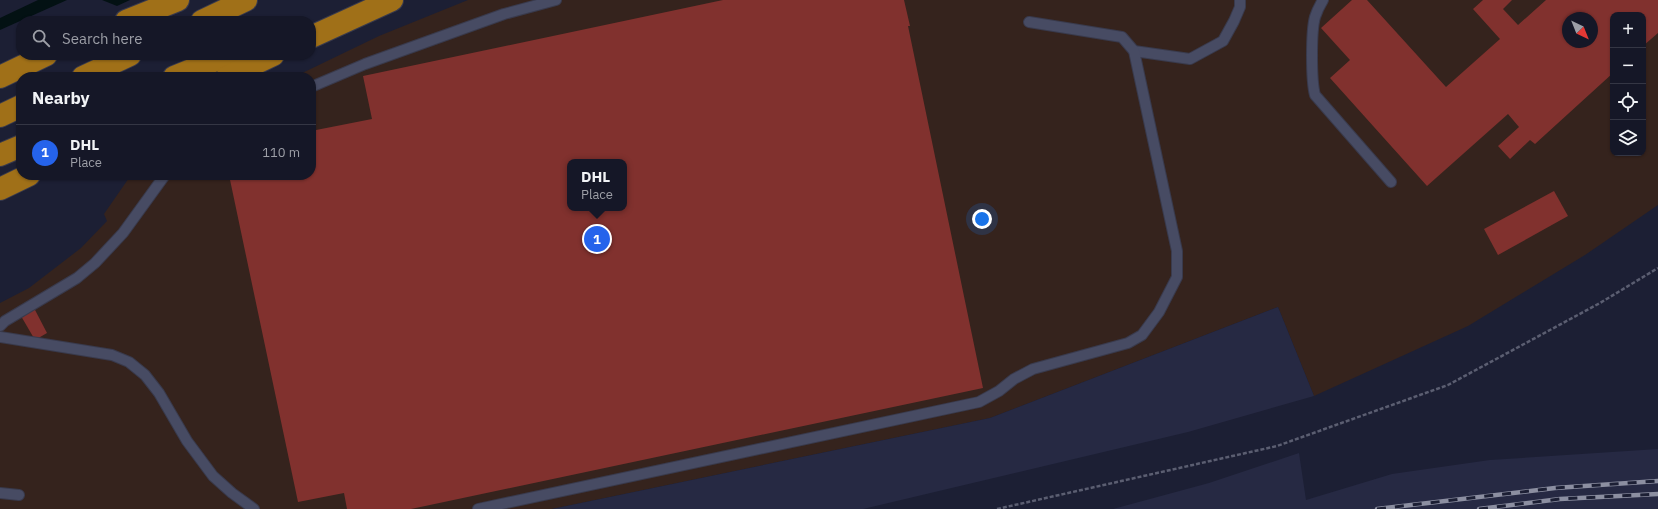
<!DOCTYPE html>
<meta charset="utf-8">
<style>
body{margin:0;font-family:"IBM Plex Sans",sans-serif;background:#222433;color:#f1f3f6}
.controls{position:absolute;right:12px;top:12px;display:grid;overflow:hidden;border-radius:8px;box-shadow:0 1px 3px #0004}
.controls button{width:36px;height:36px;display:grid;place-items:center;padding:0;border:0;border-bottom:1px solid #343644;background:#151727;color:#f1f3f6;font:20px sans-serif}
.compass{position:absolute;left:1562px;top:12px;width:36px;height:36px;border-radius:50%;background:#151727;box-shadow:0 1px 3px #0004;rotate:137deg}
.you{position:absolute;left:982px;top:219px;width:14px;height:14px;margin:-10px;border:3px solid #fff;border-radius:50%;background:#1a73e8;box-shadow:0 0 0 6px #1a73e833}
.badge{display:grid;place-items:center;width:26px;height:26px;border-radius:50%;background:#2563eb;color:#fff;font-size:13px;font-weight:700}
.pin{position:absolute;translate:-50% -50%;border:2px solid #fff;box-shadow:0 1px 4px #0006}
.popup{position:absolute;left:567px;top:159px;width:60px;height:52px;box-sizing:border-box;display:grid;place-content:center;border-radius:8px;background:#151727;filter:drop-shadow(0 1px 3px #0005);font-size:13px;white-space:nowrap;color:#9d9fa7}
.popup b{font-size:15px;color:#f1f3f6}
.popup::after{content:'';position:absolute;left:50%;top:100%;margin-left:-8px;border:8px solid transparent;border-top-color:#151727}
.list{margin:0;padding:0;list-style:none}
h2{display:flex;justify-content:space-between;align-items:center;height:52px;margin:0;padding:0 16px;font-size:17px}
h2 small{font-size:13px;font-weight:400;color:#9d9fa7}
.list li{display:grid;grid-template-columns:26px 1fr auto;gap:12px;align-items:center;box-sizing:border-box;height:56px;padding:0 16px;border-top:1px solid #343644}
.list b{display:block;font-size:15px;white-space:nowrap}
.list p{margin:0;font-size:13px;white-space:nowrap;color:#9d9fa7}
.list em{font-size:13px;font-style:normal;color:#9d9fa7}
.icon{flex:none;width:22px;height:22px;fill:none;stroke:currentColor;stroke-width:2;stroke-linecap:round;stroke-linejoin:round}
.map{position:relative;flex:none;width:1658px;height:509px;overflow:hidden}
.search{position:absolute;background:#151727;box-shadow:0 1px 3px #0004;left:16px;top:16px;width:300px;height:44px;display:flex;align-items:center;gap:10px;box-sizing:border-box;padding:0 14px;border-radius:16px;color:#9d9fa7;font-size:15px}
.panel{position:absolute;background:#151727;box-shadow:0 1px 3px #0004;left:16px;top:72px;width:300px;height:108px;border-radius:16px}
.map>svg:first-child{display:block}
</style>
<div class="map">
<svg width="1658" height="509" viewBox="0 0 1658 509">
<rect width="100%" height="100%" fill="#1c1f34"/>
<!-- industrial -->
<path fill="#35231d" fill-rule="evenodd" d="M468,0H1658V205L1585,255L1468,326L1314,396L1278,307L990,418L552,509H0V303L29,288L81,248L107,221L104,214L131,175H311V77H294L379,36ZM1613,15H1643V153H1613ZM1568,18H1592V42H1568ZM570,162H624V208H570Z"/>
<!-- built -->
<g fill="#262943">
<polygon points="1278,307 1314,396 1188,432 863,509 552,509 990,418"/>
<polygon points="1658,449 1658,509 1113,509 1209,483 1299,453 1306,500 1392,474 1490,460"/>
</g>
<!-- water -->
<g fill="#031113">
<polygon points="38,0 67,0 0,30 0,18"/>
<polygon points="102,0 130,0 117,6"/>
</g>
<!-- building -->
<g fill="#81312e" fill-rule="evenodd">
<path d="M723,0H904L910,26H908L983,388L411,509H347L344,493L298,502L229,175H311V131L372,119L363,76ZM570,162H624V208H570Z"/>
<path d="M1352,0H1367L1446,87L1500,39L1473,9L1483,0H1512L1503,9L1518,25L1546,0H1658V33L1643,46V15H1613V73L1535,144L1530,140L1510,159L1498,146L1519,127L1508,114L1427,186L1330,78L1350,60L1321,28ZM1568,18H1592V42H1568Z"/>
<polygon points="1554,191 1568,216 1498,255 1484,229"/>
<polygon points="34,308 47,333 35,340 21,316"/>
</g>
<g fill="none" stroke-linecap="round" stroke-linejoin="round">
<!-- service casing -->
<g stroke="#393a4c" stroke-width="12">
<g id="service">
<path d="M1323,0C1320,5 1317,11 1315,17C1311,31 1311,80 1315,95L1391,182"/>
<polyline points="1134,51 1190,59 1223,41 1234,21 1240,7 1240,0"/>
<polyline points="311,87 365,64 504,14 556,0"/>
<polyline points="0,326 5,321 77,278 95,263 123,233 165,175"/>
<polyline points="0,337 112,355 129,362 145,375 159,393 187,441 213,476 232,493 254,509"/>
<polyline points="0,493 19,495"/>
<polyline points="478,509 979,402 999,391 1014,379 1033,369 1128,343 1142,335 1159,312 1177,277 1177,251 1134,51 1122,37 1029,22"/>
</g>
</g>
<!-- trunk casing -->
<g stroke="#393a4c" stroke-width="24">
<g id="trunk">
<polyline points="126,21 178,0"/>
<polyline points="202,21 246,0"/>
<polyline points="311,37 392,0"/>
<polyline points="0,77 46,55"/>
<polyline points="83,77 130,55"/>
<polyline points="174,77 228,55"/>
<polyline points="227,77 273,55"/>
<polyline points="0,116 21,106"/>
<polyline points="0,155 21,146"/>
<polyline points="0,189 29,175"/>
</g>
</g>
<!-- path -->
<polyline stroke="#5b5e71" stroke-width="2.5" stroke-dasharray="4 2" stroke-linecap="butt" points="997,509 1277,446 1448,385 1600,303 1658,268"/>
<!-- service -->
<use href="#service" stroke="#474b63" stroke-width="10"/>
<!-- trunk -->
<use href="#trunk" stroke="#a07018" stroke-width="22"/>
<!-- rail casing -->
<g stroke="#8c8fa1" stroke-width="4.5">
<g id="rail">
<polyline points="1377,509 1555,488 1658,481"/>
<polyline points="1479,509 1560,499 1658,494"/>
</g>
</g>
<!-- rail -->
<use href="#rail" stroke="#1c1f34" stroke-width="3" stroke-dasharray="9" stroke-linecap="butt"/>
</g>
</svg>
<div class="controls">
<button>+</button>
<button>−</button>
<button><svg class="icon" aria-label="locate" viewBox="0 0 24 24"><circle cx="12" cy="12" r="6"/><path d="M12 2v4M12 18v4M2 12h4M18 12h4"/></svg></button>
<button><svg class="icon" aria-label="layers" viewBox="0 0 24 24"><path d="M12 4l9 5-9 5-9-5zM3 14l9 5 9-5"/></svg></button>
</div>
<svg class="compass" viewBox="-18 -18 36 36"><path d="M0-13l5 13h-10z" fill="#e53935"/><path d="M0 13l5-13h-10z" fill="#9d9fa7"/></svg>
<div class="you"></div>
<div class="pin badge" style="left:597px;top:239px">1</div>
<div class="popup"><b>DHL</b>Place</div>
<div class="search"><svg class="icon" aria-label="search" viewBox="0 0 24 24"><circle cx="10" cy="10" r="6"/><path d="M15 15l6 6"/></svg>Search here</div>
<section class="panel">
<h2>Nearby<small></small></h2>
<ul class="list">
<li><span class="badge">1</span><div><b>DHL</b><p>Place</p></div><em>110 m</em></li>
</ul>
</section>
</div>
